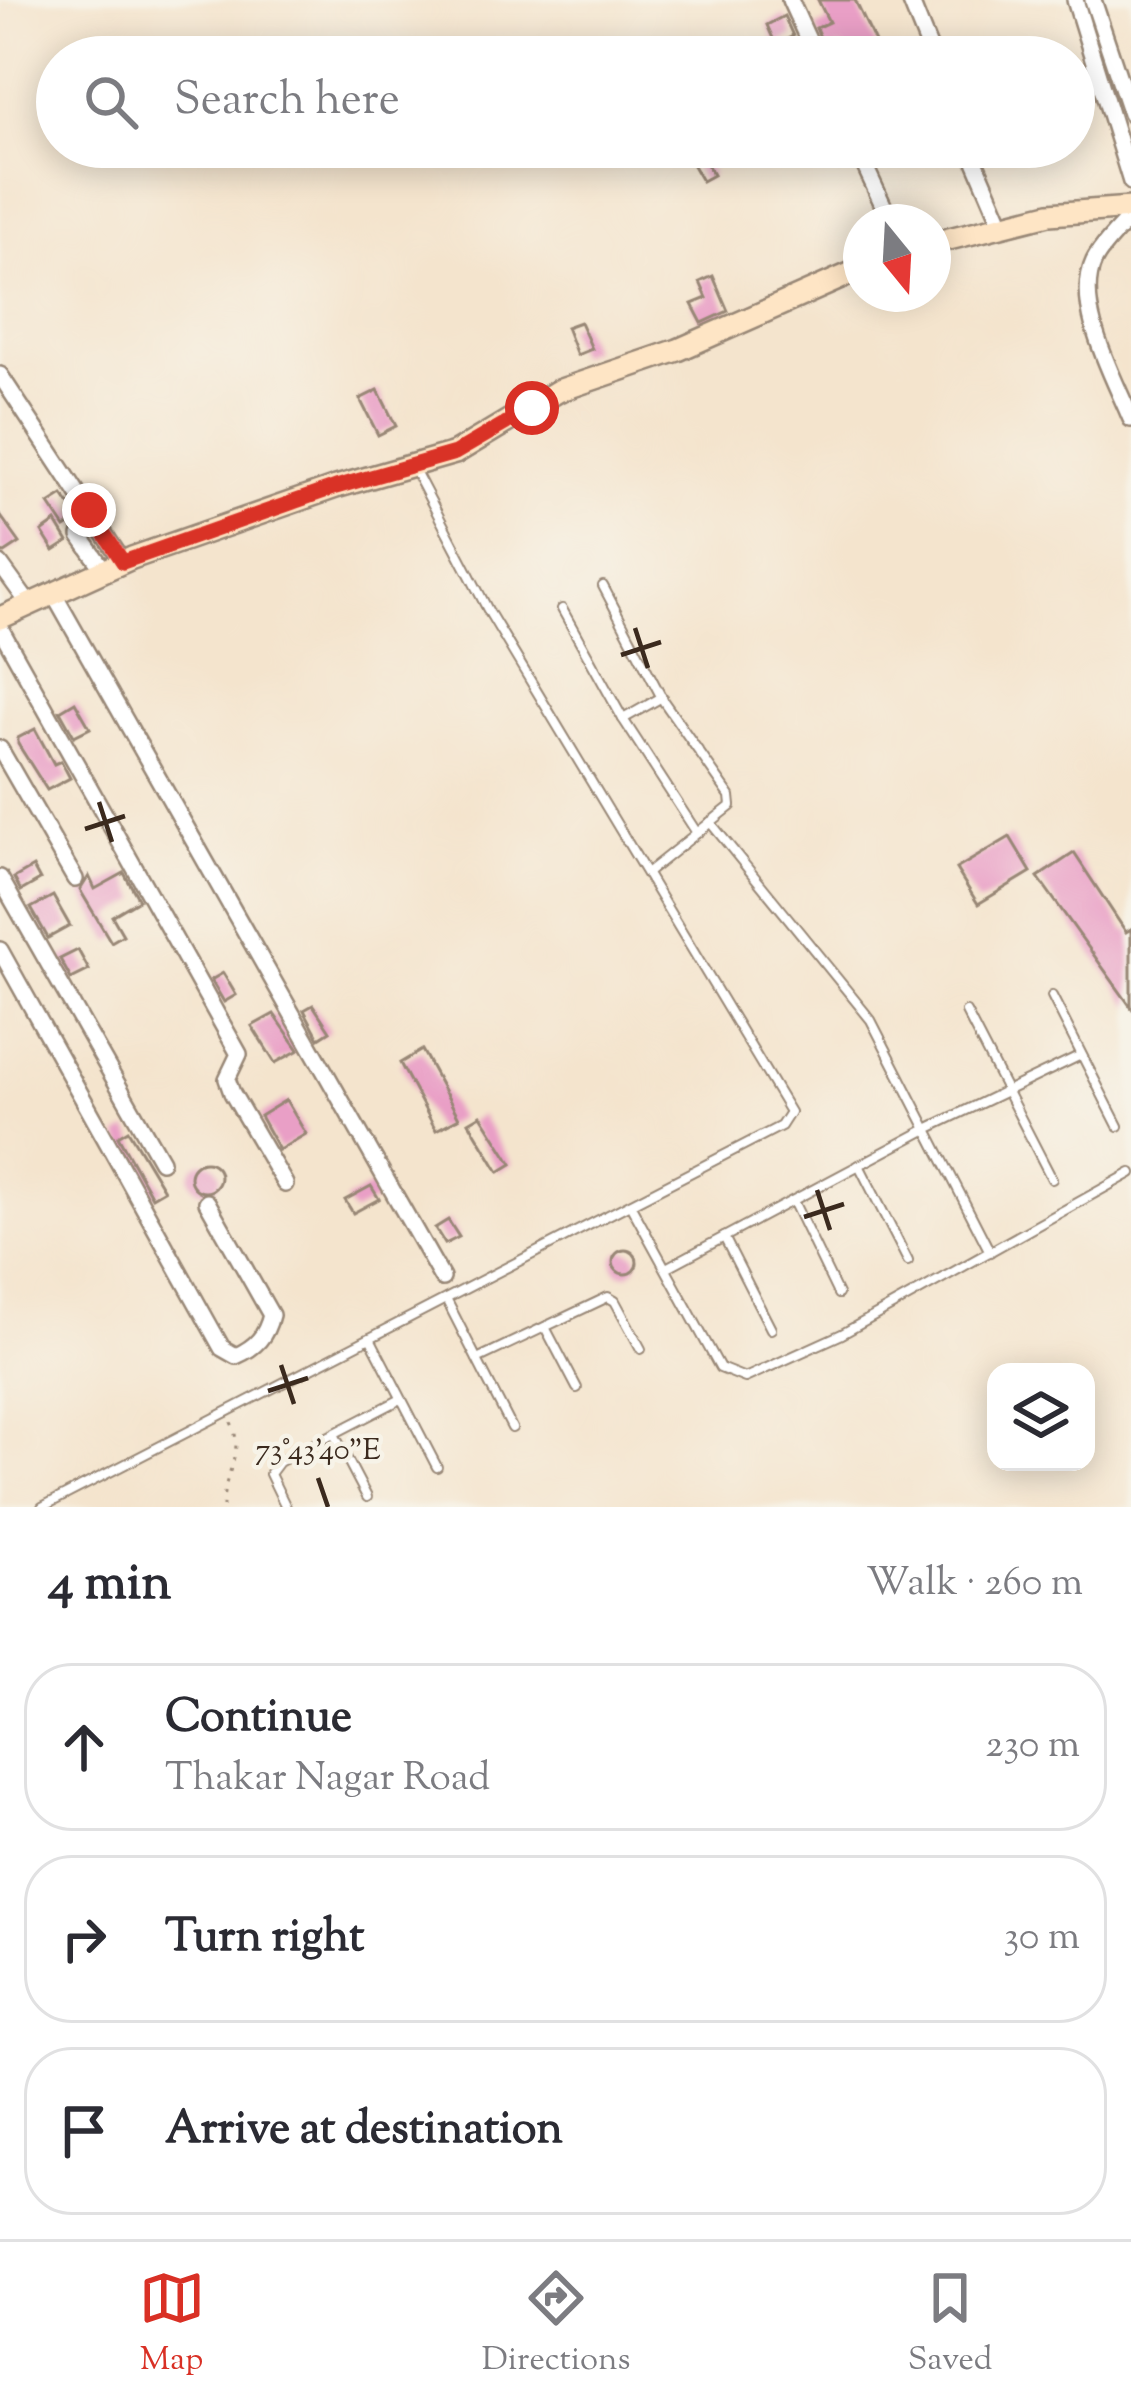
<!DOCTYPE html>
<meta charset="utf-8">
<style>
body{margin:0;font-family:"Sorts Mill Goudy",serif;background:#f7f7f7;color:#2b2b33}
.controls{position:absolute;right:36px;bottom:36px;display:grid;overflow:hidden;border-radius:24px;box-shadow:0 6px 30px #0003}
.controls button{width:108px;height:108px;display:grid;place-items:center;padding:0;border:0;border-bottom:3px solid #e1e1e2;background:#fff;color:#2b2b33;font:60px sans-serif}
.compass{position:absolute;left:843px;top:204px;width:108px;height:108px;border-radius:50%;background:#fff;box-shadow:0 6px 30px #0003;rotate:162deg}
.stop{position:absolute;width:36px;height:36px;margin:-27px;border:9px solid #d93025;border-radius:50%;background:#fff}
.stop.end{background:#d93025;border-color:#fff;box-shadow:0 3px 12px #0008}
.list{margin:0;padding:0;list-style:none}
h2{display:flex;justify-content:space-between;align-items:center;height:156px;margin:0;padding:0 48px;font-size:51px}
h2 small{font-size:39px;font-weight:400;color:#7c7c81}
.list li{display:grid;grid-template-columns:78px 1fr auto;gap:36px;align-items:center;box-sizing:border-box;height:168px;margin:0 24px 24px;padding:0 24px;border:3px solid #e1e1e2;border-radius:48px}
.list b{display:block;font-size:45px;white-space:nowrap}
.list p{margin:0;font-size:39px;white-space:nowrap;color:#7c7c81}
.list em{font-size:39px;font-style:normal;color:#7c7c81}
.icon{flex:none;width:66px;height:66px;fill:none;stroke:currentColor;stroke-width:2;stroke-linecap:round;stroke-linejoin:round}
.map{position:relative;flex:none;width:1131px;height:1507px;overflow:hidden}
.search{position:absolute;background:#fff;box-shadow:0 6px 30px #0003;left:36px;right:36px;top:36px;height:132px;display:flex;align-items:center;gap:30px;box-sizing:border-box;padding:0 42px;border-radius:66px;color:#7c7c81;font-size:45px}
.sheet{height:732px;background:#fff}
nav{display:flex;justify-content:space-around;align-items:center;box-sizing:border-box;height:168px;border-top:3px solid #e1e1e2;background:#fff;font-size:33px;color:#7c7c81}
nav a{display:grid;justify-items:center;gap:6px}
nav .on{color:#d93025}
.map>svg:first-child{display:block}
</style>
<div class="map">
<svg width="1131" height="1507" viewBox="0 0 1131 1507">
<rect width="100%" height="100%" fill="#f7f3e8"/>
<filter id="ink" filterUnits="userSpaceOnUse"><feTurbulence type="fractalNoise" baseFrequency=".00833" numOctaves="2"/><feDisplacementMap in="SourceGraphic" scale="24" xChannelSelector="R" yChannelSelector="G"/><feConvolveMatrix kernelMatrix="1 2 1 2 8 2 1 2 1" color-interpolation-filters="sRGB"/></filter>
<filter id="wash" filterUnits="userSpaceOnUse"><feTurbulence type="fractalNoise" baseFrequency=".004" numOctaves="4" result="noise"/><feDisplacementMap in="SourceGraphic" scale="48" xChannelSelector="R" yChannelSelector="G"/><feGaussianBlur stdDeviation="2.7" result="paint"/><feColorMatrix in="noise" values="0 0 0 0 0 0 0 0 0 0 0 0 0 0 0 0 0 1.4 0 .05"/><feComposite in="paint" operator="in"/></filter>
<g filter="url(#wash)">
<rect width="100%" height="100%" fill="#f4e4cd"/>
<g id="blocks">
<!-- building -->
<g fill="#e99fc6">
<polygon points="818,0 855,0 882,57 845,57 841,47 827,53 816,28 829,22"/>
<polygon points="784,16 793,36 776,45 767,25"/>
<polygon points="702,155 713,175 702,181 691,162"/>
<polygon points="713,276 728,311 702,323 692,304 707,298 700,282"/>
<polygon points="580,322 592,349 577,355 566,327"/>
<polygon points="378,390 396,426 378,435 360,399"/>
<polygon points="63,495 79,519 65,528 49,504"/>
<polygon points="0,515 20,543 5,553 0,552"/>
<polygon points="56,522 68,542 54,551 42,532"/>
<polygon points="75,702 90,728 74,736 60,711"/>
<polygon points="35,729 54,764 61,761 70,778 47,790 18,744 18,738"/>
<polygon points="1010,837 1031,872 978,904 956,869"/>
<polygon points="1074,853 1126,932 1131,929 1131,1007 1038,877"/>
<polygon points="33,867 40,880 21,891 14,878"/>
<polygon points="124,873 139,900 112,916 123,935 111,942 80,890 89,876 95,889"/>
<polygon points="53,896 70,926 48,938 31,908"/>
<polygon points="78,950 89,970 71,979 60,959"/>
<polygon points="223,973 236,995 224,1002 211,980"/>
<polygon points="313,1005 330,1031 319,1038 304,1010"/>
<polygon points="274,1014 299,1050 275,1063 252,1026"/>
<polygon points="422,1050 459,1118 436,1130 400,1063"/>
<polygon points="286,1100 306,1134 279,1150 260,1116"/>
<polygon points="481,1115 512,1164 499,1172 469,1122"/>
<polygon points="128,1130 164,1190 152,1197 118,1136"/>
<circle cx="205" cy="1177" r="15"/>
<polygon points="371,1186 379,1199 353,1213 345,1200"/>
<polygon points="448,1220 459,1237 445,1244 435,1228"/>
<circle cx="625" cy="1262" r="12"/>
</g>
</g>
</g>
<g filter="url(#ink)">
<use href="#blocks" fill-opacity="0" stroke="#988776" stroke-width="3"/>
<g fill="none" stroke-linecap="round" stroke-linejoin="round">
<!-- lane casing -->
<g stroke="#988776" stroke-width="12">
<g id="lane">
<polyline points="603,586 664,702 730,796 731,806 648,872"/>
<polyline points="562,609 623,719 697,833"/>
<polyline points="623,719 662,697"/>
<polyline points="710,822 871,1020 990,1252"/>
<polyline points="1052,996 1118,1126"/>
<polyline points="966,1012 1052,1179"/>
<polyline points="859,1165 908,1261"/>
<polyline points="793,1201 838,1294"/>
<polyline points="630,1204 720,1368 745,1378 842,1334 1131,1173"/>
<polyline points="724,1237 771,1329"/>
<polyline points="666,1268 927,1129 1081,1055"/>
<polyline points="446,1299 512,1428"/>
<polyline points="545,1327 577,1388"/>
<polyline points="370,1338 437,1467"/>
<polyline points="477,1359 608,1297 615,1301 641,1349"/>
<polyline points="334,1434 367,1497"/>
<polyline points="42,1507 781,1126 790,1112 489,612 413,467"/>
<polyline points="286,1507 270,1474 279,1462 401,1399"/>
</g>
</g>
<!-- street casing -->
<g stroke="#988776" stroke-width="20">
<g id="street">
<polyline points="790,0 816,57"/>
<polyline points="910,0 933,57"/>
<polyline points="1075,0 1131,182"/>
<polyline points="1093,0 1131,114"/>
<polyline points="856,147 891,222"/>
<polyline points="969,147 1002,224"/>
<path d="M1131,216C1119,230 1102,245 1094,261C1073,306 1114,377 1131,419"/>
<polyline points="0,375 123,562"/>
<polyline points="80,536 104,570"/>
<polyline points="0,564 29,604"/>
<polyline points="53,593 442,1278"/>
<polyline points="0,628 239,1054 227,1079 232,1093 285,1184"/>
<polyline points="0,749 75,879"/>
<polyline points="0,878 161,1161"/>
<path d="M0,950L222,1348L236,1356C256,1347 266,1336 271,1315L207,1202"/>
</g>
</g>
<!-- secondary casing -->
<g stroke="#988776" stroke-width="26">
<g id="secondary">
<polyline points="933,243 1049,214 1131,208"/>
<polyline points="0,618 132,558 336,487 455,453 558,391 678,350 861,269"/>
</g>
</g>
<!-- path -->
<path stroke="#988776" stroke-width="3" stroke-dasharray="3 9" stroke-linecap="butt" d="M223,1507C222,1473 247,1454 230,1420"/>
<!-- lane -->
<use href="#lane" stroke="#fff" stroke-width="8"/>
<!-- street -->
<use href="#street" stroke="#fff" stroke-width="15"/>
<!-- secondary -->
<use href="#secondary" stroke="#fee5c5" stroke-width="21"/>
</g>
</g>
<g fill="none" stroke-linecap="round" stroke-linejoin="round" filter="url(#ink)">
<!-- route -->
<polyline stroke="#d93025" stroke-width="15" points="89,510 123,562 336,487 455,453 532,408"/>
</g>
<!-- ticks -->
<path fill="none" stroke="#3b2a1e" stroke-width="4.5" d="M635,628L648,668M621,655L661,642M99,802L112,842M85,829L125,816M817,1190L830,1230M804,1217L844,1204M281,1365L294,1404M268,1391L308,1378M318,1478L328,1507"/>
<g font-size="30" text-anchor="middle" fill="#3b2a1e" stroke="#f7f3e8" stroke-width="9" stroke-linejoin="round" paint-order="stroke">
<text x="318" y="1459">73°43'40"E</text>
</g>
</svg>
<div class="controls">
<button><svg class="icon" aria-label="layers" viewBox="0 0 24 24"><path d="M12 4l9 5-9 5-9-5zM3 14l9 5 9-5"/></svg></button>
</div>
<svg class="compass" viewBox="-18 -18 36 36"><path d="M0-13l5 13h-10z" fill="#e53935"/><path d="M0 13l5-13h-10z" fill="#7c7c81"/></svg>
<div class="stop" style="left:532px;top:408px"></div>
<div class="stop end" style="left:89px;top:510px"></div>
<div class="search"><svg class="icon" aria-label="search" viewBox="0 0 24 24"><circle cx="10" cy="10" r="6"/><path d="M15 15l6 6"/></svg>Search here</div>
</div>
<section class="sheet">
<h2>4 min<small>Walk · 260 m</small></h2>
<ul class="list">
<li><svg class="icon" aria-label="ahead" viewBox="0 0 24 24"><path d="M12 20V5M6 11l6-6 6 6"/></svg><div><b>Continue</b><p>Thakar Nagar Road</p></div><em>230 m</em></li>
<li><svg class="icon" aria-label="right" viewBox="0 0 24 24"><path d="M7 20v-9h11M14 6l5 5-5 5"/></svg><div><b>Turn right</b></div><em>30 m</em></li>
<li><svg class="icon" aria-label="arrive" viewBox="0 0 24 24"><path d="M6 21V4h12l-3 4 3 4H6"/></svg><div><b>Arrive at destination</b></div></li>
</ul>
</section>
<nav>
<a class="on"><svg class="icon" aria-label="map" viewBox="0 0 24 24"><path d="M3 6l6-2 6 2 6-2v14l-6 2-6-2-6 2zM9 4v14M15 6v14"/></svg>Map</a>
<a><svg class="icon" aria-label="directions" viewBox="0 0 24 24"><path d="M12 3l9 9-9 9-9-9zM9 14v-3h6M13 9l2 2-2 2"/></svg>Directions</a>
<a><svg class="icon" aria-label="saved" viewBox="0 0 24 24"><path d="M7 4h10v16l-5-4-5 4z"/></svg>Saved</a>
</nav>
